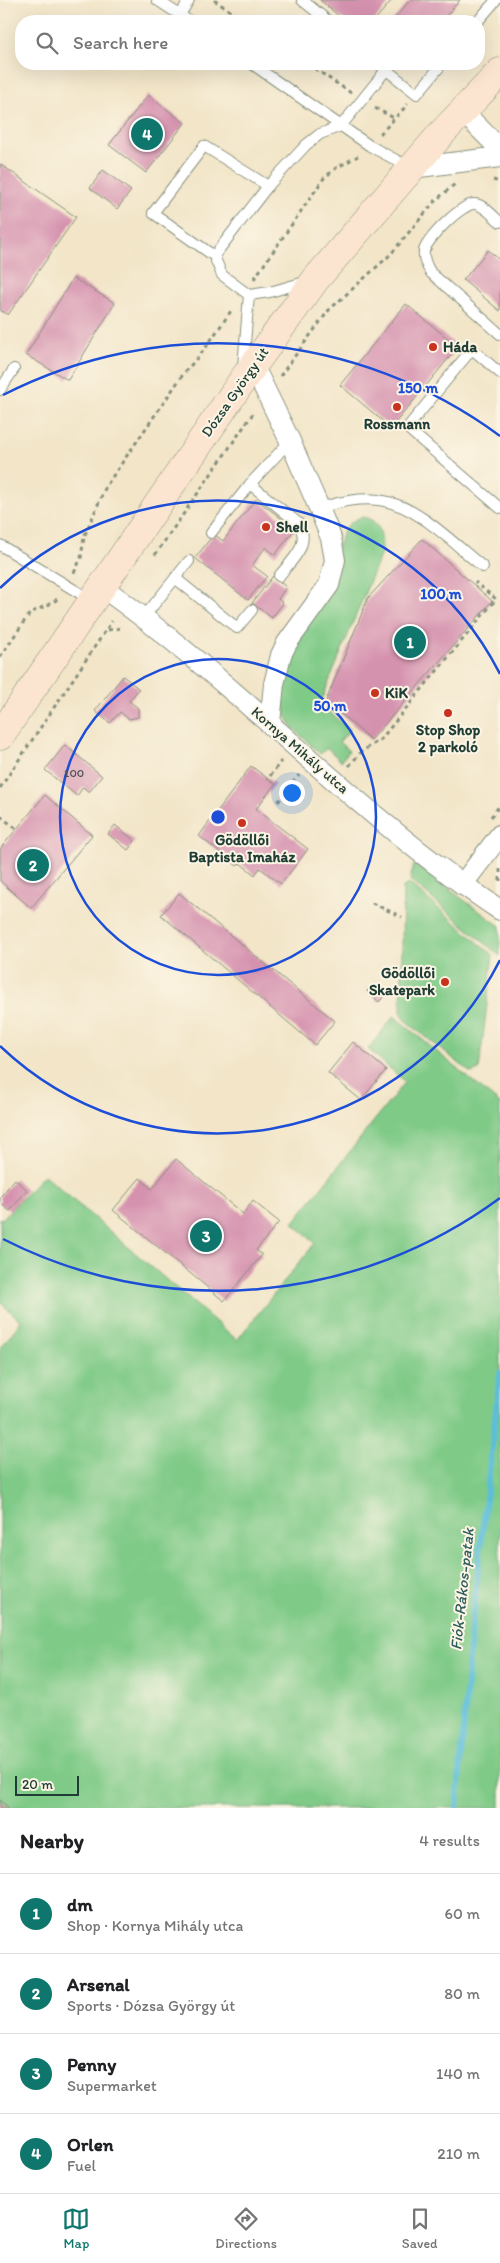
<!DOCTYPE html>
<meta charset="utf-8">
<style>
body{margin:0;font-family:Itim,sans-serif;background:#f6f6f6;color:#202124}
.scale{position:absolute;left:15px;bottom:12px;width:64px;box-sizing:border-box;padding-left:5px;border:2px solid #1f3d34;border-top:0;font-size:14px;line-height:18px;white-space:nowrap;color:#1f3d34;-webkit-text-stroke:4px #fcf5e5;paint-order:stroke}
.you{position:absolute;left:291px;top:792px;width:18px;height:18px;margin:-12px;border:4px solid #fff;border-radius:50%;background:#1a73e8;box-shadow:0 0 0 8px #1a73e833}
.badge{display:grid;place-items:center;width:32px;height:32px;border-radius:50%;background:#0f766e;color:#fff;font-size:16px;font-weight:700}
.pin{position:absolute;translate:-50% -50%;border:2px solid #fff;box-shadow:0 1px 5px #0006}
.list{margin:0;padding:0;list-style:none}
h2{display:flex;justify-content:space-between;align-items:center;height:65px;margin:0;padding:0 20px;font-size:21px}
h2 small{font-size:16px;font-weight:400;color:#757577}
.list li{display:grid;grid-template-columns:32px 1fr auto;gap:15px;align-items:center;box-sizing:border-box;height:80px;padding:0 20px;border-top:1px solid #e0e0e0}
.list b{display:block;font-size:19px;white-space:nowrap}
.list p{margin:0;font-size:16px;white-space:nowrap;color:#757577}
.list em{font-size:16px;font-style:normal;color:#757577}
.icon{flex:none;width:28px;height:28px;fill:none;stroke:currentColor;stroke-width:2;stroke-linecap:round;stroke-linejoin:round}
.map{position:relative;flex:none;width:500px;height:1808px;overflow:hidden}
.search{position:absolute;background:#fff;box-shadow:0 5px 20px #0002;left:15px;right:15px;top:15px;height:55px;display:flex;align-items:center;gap:12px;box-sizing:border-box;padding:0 18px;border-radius:20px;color:#757577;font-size:19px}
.sheet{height:385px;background:#fff}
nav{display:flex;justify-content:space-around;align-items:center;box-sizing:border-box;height:70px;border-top:1px solid #e0e0e0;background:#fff;font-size:14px;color:#757577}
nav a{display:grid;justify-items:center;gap:2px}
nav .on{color:#0f766e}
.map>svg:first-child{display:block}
</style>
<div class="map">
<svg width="500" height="1808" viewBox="0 0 500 1808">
<rect width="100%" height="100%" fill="#fcf5e5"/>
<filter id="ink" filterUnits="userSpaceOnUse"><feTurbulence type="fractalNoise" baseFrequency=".02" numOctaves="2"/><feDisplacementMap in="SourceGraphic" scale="10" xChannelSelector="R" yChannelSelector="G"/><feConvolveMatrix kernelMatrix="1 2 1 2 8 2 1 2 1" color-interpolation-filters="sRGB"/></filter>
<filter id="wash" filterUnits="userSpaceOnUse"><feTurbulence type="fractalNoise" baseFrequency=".0096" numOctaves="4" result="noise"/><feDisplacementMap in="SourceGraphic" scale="20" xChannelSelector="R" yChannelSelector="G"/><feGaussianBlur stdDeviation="1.12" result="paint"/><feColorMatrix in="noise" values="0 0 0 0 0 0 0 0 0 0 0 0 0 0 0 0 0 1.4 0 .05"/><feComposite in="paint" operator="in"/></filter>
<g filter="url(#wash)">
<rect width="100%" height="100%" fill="#f2e5c8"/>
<!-- green -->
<g fill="#7fca87" stroke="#4f845e">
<path d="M362,517C380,519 382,535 382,551L320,704L350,730L339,742L349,751L341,761L327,748L320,754L294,729L287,718L280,689L286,662L340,542C342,529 349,521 362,517Z"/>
<polygon points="414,864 500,926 500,956 410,880"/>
<polygon points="410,884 493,955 479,1070 471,1073 407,1022 401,1012 403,887"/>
<polygon points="394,1016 500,1104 500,1808 10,1808 0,1800 0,1349 21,1321 0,1302 0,1218 2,1219 44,1175 237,1340 315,1243 293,1223 405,1082 368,1049"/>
</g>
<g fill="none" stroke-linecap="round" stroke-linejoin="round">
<!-- stream -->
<polyline stroke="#5bbed9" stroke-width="6" points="457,1808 471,1634 500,1373"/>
</g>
<g id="blocks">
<!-- building -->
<g fill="#d592af">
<polygon points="320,0 392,0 374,21 345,21"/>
<polygon points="410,0 460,0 442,21 392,21"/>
<polygon points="148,95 185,123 146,173 109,145"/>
<polygon points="0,164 76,217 8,315 0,310"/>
<polygon points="103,170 131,191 117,209 90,188"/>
<polygon points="488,250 500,260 500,311 463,280"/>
<polygon points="73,278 115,303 68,380 26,355"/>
<polygon points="406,304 458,347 391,428 340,385"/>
<polygon points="256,499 295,529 275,555 266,547 252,565 267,576 248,600 195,558 214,534 223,541"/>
<polygon points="422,539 492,601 371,740 326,701 368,598"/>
<polygon points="273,576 286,587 278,599 283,603 272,618 252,603"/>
<polygon points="123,676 139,689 129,701 138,708 138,717 129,719 120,712 110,723 95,711"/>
<polygon points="65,745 102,776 89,792 83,787 77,796 45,770"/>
<polygon points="251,766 275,784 256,809 308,849 281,884 260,868 255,875 240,863 237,866 199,836"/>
<polygon points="45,795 92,835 31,908 0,881 0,849"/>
<polygon points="115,825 135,841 128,850 108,834"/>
<polygon points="179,893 335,1021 315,1045 161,915"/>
<polygon points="372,986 384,996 379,1002 367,991"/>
<polygon points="353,1042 386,1070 361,1100 328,1073"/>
<polygon points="176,1159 243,1214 253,1201 279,1222 256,1250 262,1255 224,1301 113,1210 140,1178 152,1189"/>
<polygon points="15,1179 27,1190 10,1211 0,1203 0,1197"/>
<polygon points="0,1800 9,1808 0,1808"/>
</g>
</g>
</g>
<g filter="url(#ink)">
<use href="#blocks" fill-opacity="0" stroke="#88917e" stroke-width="1"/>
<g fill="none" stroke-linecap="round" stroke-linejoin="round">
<!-- service casing -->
<g stroke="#88917e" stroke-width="12">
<g id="service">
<polyline points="157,0 189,21"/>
<polyline points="302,0 328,21"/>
<polyline points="180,15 189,0"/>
<polyline points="478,21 496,0"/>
<polyline points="252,64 370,146 409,167"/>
<polyline points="379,64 417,94 442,64"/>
<polyline points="268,186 204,146 153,213 214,256 222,275 249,295 270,292 308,281"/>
<path d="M500,222C493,216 484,205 475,204C462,203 427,239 424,251C423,259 427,267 431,273L500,334"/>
<polyline points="214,256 268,186 306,145 320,134 341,126 386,70"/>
<polyline points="243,367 249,295"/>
<polyline points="500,373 472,349 407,428 500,508"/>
<polyline points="0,390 14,369"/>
<path d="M250,484L298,523C312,544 292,560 279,576"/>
<path d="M319,508C340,502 363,496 384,501C419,507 455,545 483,567"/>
<polyline points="211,533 250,484 290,441"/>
<polyline points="0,545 91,600"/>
<polyline points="175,578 237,628 252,610"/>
<polyline points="144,617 189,561"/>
</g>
</g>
<!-- minor casing -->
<g stroke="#88917e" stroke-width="22">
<g id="minor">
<polyline points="462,111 500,149"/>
<polyline points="411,168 500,157"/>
<polyline points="253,365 290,441 319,508 331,538 335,560 329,585 287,643 281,655 274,684 270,723"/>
<path d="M102,587C242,686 357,816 500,910"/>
<polyline points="462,885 500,835"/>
</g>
</g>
<!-- secondary casing -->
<g stroke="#88917e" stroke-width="29">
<polyline id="secondary" points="0,736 242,381 316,279 442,133 500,72"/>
</g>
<!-- path -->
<g stroke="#88917e" stroke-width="3" stroke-dasharray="4 4" stroke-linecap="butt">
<polyline points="214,0 245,21"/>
<polyline points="308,64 351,93"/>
<polyline points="375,108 394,118"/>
<polyline points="380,134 408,104"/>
<polyline points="493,180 500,182"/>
<polyline points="254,279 324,178 336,168 358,156"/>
<polyline points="280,376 329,310 390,255 435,201 455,184"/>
<polyline points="155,555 254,412"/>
<polyline points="74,573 81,558 84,537 106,486 184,373 204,350 231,311"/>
<polyline points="108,630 121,628"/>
<polyline points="0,657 30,613 54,602 59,597"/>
<polyline points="349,766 361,752 381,739 496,599 475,582"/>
<polyline points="270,776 281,761"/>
<polyline points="0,788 112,621"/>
<polyline points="278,802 299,775"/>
<polyline points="0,816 17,829"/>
<polyline points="491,817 500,805"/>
<polyline points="500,869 500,884"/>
<polyline points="372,903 402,917"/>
</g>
<!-- service -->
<use href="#service" stroke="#fff" stroke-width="10"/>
<!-- minor -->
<use href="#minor" stroke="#fff" stroke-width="20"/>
<!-- secondary -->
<use href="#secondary" stroke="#fce5d0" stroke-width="28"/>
</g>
</g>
<!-- distance rings -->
<g fill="none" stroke="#1d4ed8" stroke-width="2.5">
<circle cx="218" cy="817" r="158"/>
<path d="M500 960A316 316 0 0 1 0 1046M0 588A316 316 0 0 1 500 674"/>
<path d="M500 1198A474 474 0 0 1 3 1239M3 395A474 474 0 0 1 500 436"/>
</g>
<!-- markers -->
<g fill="#c8321e" stroke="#fcf5e5" stroke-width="2">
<circle cx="433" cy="347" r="5"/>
<circle cx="397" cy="407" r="5"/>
<circle cx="266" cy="527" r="5"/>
<circle cx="375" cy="693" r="5"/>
<circle cx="448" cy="713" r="5"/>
<circle cx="242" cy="823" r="5"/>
<circle cx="445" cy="982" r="5"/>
</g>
<g text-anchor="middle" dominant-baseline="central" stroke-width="4" stroke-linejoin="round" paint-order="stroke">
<!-- number labels -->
<g font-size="12" fill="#4c5253">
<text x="74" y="773">100</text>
</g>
<!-- poi labels -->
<g font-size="15" font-weight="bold" fill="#1f3d34" stroke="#fcf5e5" text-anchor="start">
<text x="443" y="347">Háda</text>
<text x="397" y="424" text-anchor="middle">Rossmann</text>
<text x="276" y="527">Shell</text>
<text x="385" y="693">KiK</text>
<text x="448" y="730" text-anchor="middle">Stop Shop<tspan x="448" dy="17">2 parkoló</tspan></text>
<text x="242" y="840" text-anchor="middle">Gödöllői<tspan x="242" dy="17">Baptista Imaház</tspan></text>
<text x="435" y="973" text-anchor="end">Gödöllői<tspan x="435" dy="17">Skatepark</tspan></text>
</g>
<!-- street labels -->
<g font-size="15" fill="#1f3d34" stroke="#fcf5e5">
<text transform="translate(235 392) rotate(-55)">Dózsa György út</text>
<text transform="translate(300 750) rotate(41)">Kornya Mihály utca</text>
</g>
<!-- water labels -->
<g font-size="16" font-style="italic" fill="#2e5d5d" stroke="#fcf5e5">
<text transform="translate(462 1589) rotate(-84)">Fiók-Rákos-patak</text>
</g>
</g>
<circle cx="218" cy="817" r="8" fill="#1d4ed8" stroke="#fcf5e5" stroke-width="2.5"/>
<g font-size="15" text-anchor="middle" font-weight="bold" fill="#1d4ed8" stroke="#fcf5e5" stroke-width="4" stroke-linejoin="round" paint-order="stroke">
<text x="418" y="393">150 m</text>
<text x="441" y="599">100 m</text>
<text x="330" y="711">50 m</text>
</g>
</svg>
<div class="scale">20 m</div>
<div class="you"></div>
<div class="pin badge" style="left:410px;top:642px">1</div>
<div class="pin badge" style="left:33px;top:865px">2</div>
<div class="pin badge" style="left:206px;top:1236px">3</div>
<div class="pin badge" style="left:147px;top:134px">4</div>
<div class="search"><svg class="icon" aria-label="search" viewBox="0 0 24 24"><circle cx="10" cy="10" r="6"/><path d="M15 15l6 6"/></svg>Search here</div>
</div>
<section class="sheet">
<h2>Nearby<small>4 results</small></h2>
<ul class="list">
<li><span class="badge">1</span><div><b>dm</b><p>Shop · Kornya Mihály utca</p></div><em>60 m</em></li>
<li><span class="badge">2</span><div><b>Arsenal</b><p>Sports · Dózsa György út</p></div><em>80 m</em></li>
<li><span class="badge">3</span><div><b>Penny</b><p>Supermarket</p></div><em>140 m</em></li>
<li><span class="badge">4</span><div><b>Orlen</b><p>Fuel</p></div><em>210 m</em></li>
</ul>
</section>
<nav>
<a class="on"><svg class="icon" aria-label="map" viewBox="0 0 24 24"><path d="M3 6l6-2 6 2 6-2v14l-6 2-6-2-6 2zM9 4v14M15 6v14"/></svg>Map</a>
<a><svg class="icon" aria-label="directions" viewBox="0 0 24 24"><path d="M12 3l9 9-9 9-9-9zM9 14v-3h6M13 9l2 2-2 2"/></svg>Directions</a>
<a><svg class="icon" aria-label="saved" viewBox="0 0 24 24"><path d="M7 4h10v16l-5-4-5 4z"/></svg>Saved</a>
</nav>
